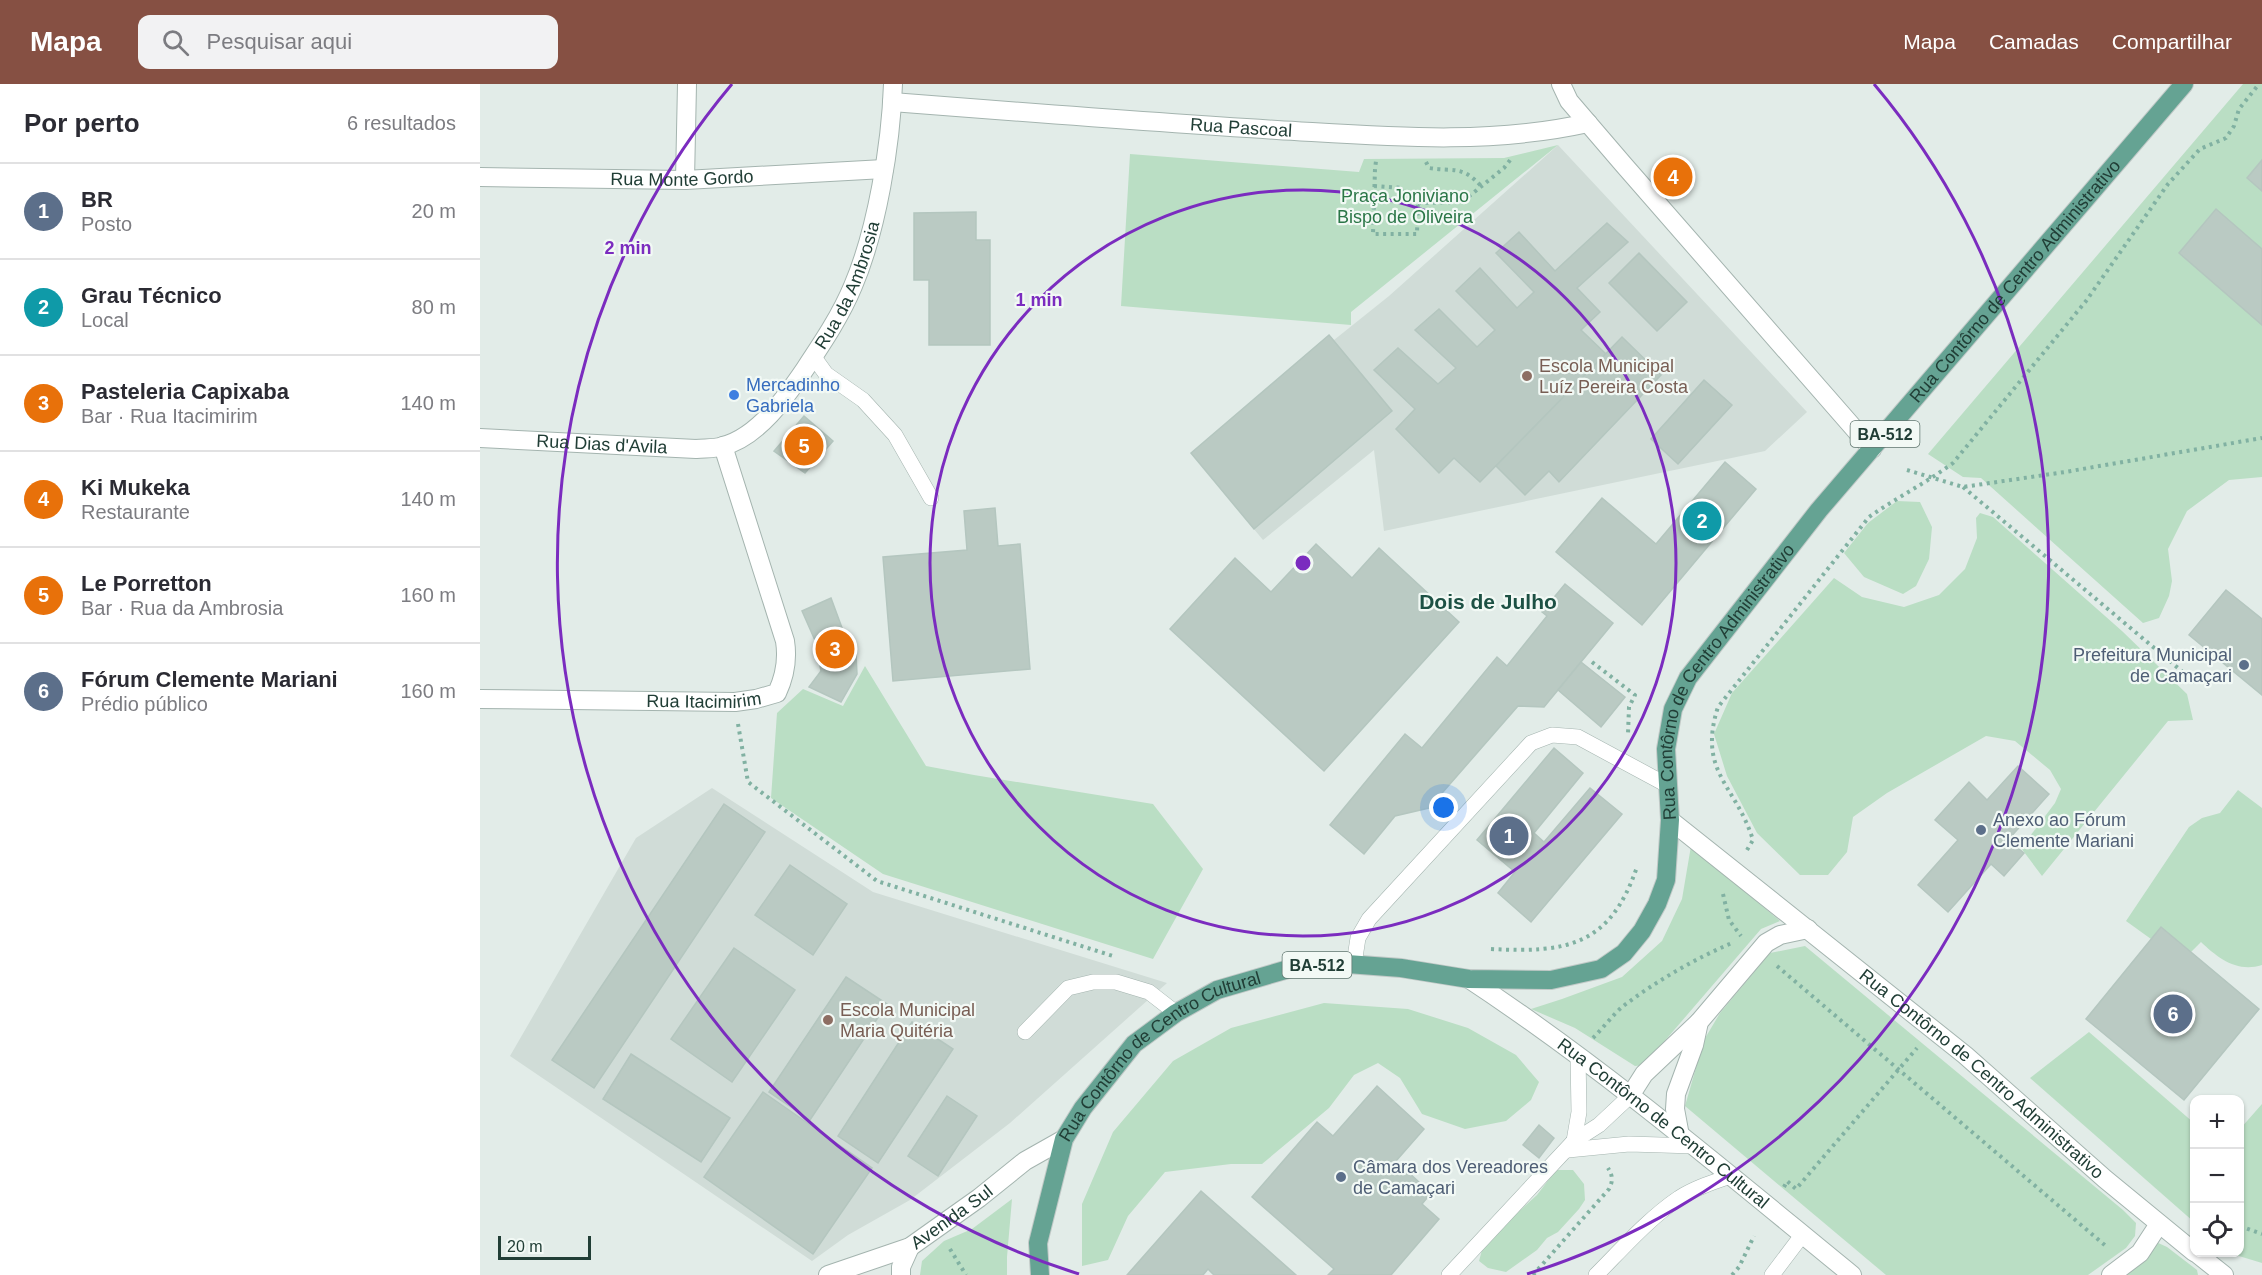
<!DOCTYPE html>
<html lang="pt">
<meta charset="utf-8">
<style>
body{margin:0;font-family:Helvetica,sans-serif;background:#f2f2f3;color:#2b2b33}
.controls{position:absolute;right:18px;bottom:18px;display:grid;overflow:hidden;border-radius:12px;box-shadow:0 2px 4px #0004}
.controls button{width:54px;height:54px;display:grid;place-items:center;padding:0;border:0;border-bottom:2px solid #e1e1e2;background:#fff;color:#2b2b33;font:30px sans-serif}
.scale{position:absolute;left:18px;bottom:15px;width:93px;box-sizing:border-box;padding-left:6px;border:3px solid #213e36;border-top:0;font-size:16px;line-height:21px;white-space:nowrap;color:#213e36;-webkit-text-stroke:4px #f2f9f5;paint-order:stroke}
.you{position:absolute;left:964px;top:724px;width:21px;height:21px;margin:-15px;border:4px solid #fff;border-radius:50%;background:#1a73e8;box-shadow:0 0 0 9px #1a73e833}
.badge{display:grid;place-items:center;width:39px;height:39px;border-radius:50%;background:#865043;color:#fff;font-size:20px;font-weight:700}
.pin{position:absolute;translate:-50% -50%;border:3px solid #fff;box-shadow:0 2px 6px #0006}
.list{margin:0;padding:0;list-style:none}
h2{display:flex;justify-content:space-between;align-items:center;height:78px;margin:0;padding:0 24px;font-size:26px}
h2 small{font-size:20px;font-weight:400;color:#7c7c81}
.list li{display:grid;grid-template-columns:39px 1fr auto;gap:18px;align-items:center;box-sizing:border-box;height:96px;padding:0 24px;border-top:2px solid #e1e1e2}
.list b{display:block;font-size:22px;white-space:nowrap}
.list p{margin:0;font-size:20px;white-space:nowrap;color:#7c7c81}
.list em{font-size:20px;font-style:normal;color:#7c7c81}
.icon{flex:none;width:33px;height:33px;fill:none;stroke:currentColor;stroke-width:2;stroke-linecap:round;stroke-linejoin:round}
.map{position:relative;flex:none;width:1782px;height:1191px;overflow:hidden}
header{display:flex;align-items:center;gap:36px;box-sizing:border-box;height:84px;padding:0 30px;background:#865043;color:#fff}
header strong{font-size:28px}
nav{display:flex;gap:33px;margin-inline-start:auto;font-size:21px}
.search{width:420px;height:54px;background:#f2f2f3;display:flex;align-items:center;gap:15px;box-sizing:border-box;padding:0 21px;border-radius:12px;color:#7c7c81;font-size:22px}
main{display:flex}
aside{flex:1;background:#fff}
.map>svg:first-child{display:block}
</style>
<header>
<strong>Mapa</strong>
<div class="search"><svg class="icon" aria-label="search" viewBox="0 0 24 24"><circle cx="10" cy="10" r="6"/><path d="M15 15l6 6"/></svg>Pesquisar aqui</div>
<nav><a>Mapa</a><a>Camadas</a><a>Compartilhar</a></nav>
</header>
<main>
<aside>
<h2>Por perto<small>6 resultados</small></h2>
<ul class="list">
<li><span class="badge" style="background:#5c6f8a">1</span><div><b>BR</b><p>Posto</p></div><em>20 m</em></li>
<li><span class="badge" style="background:#0f9aa8">2</span><div><b>Grau Técnico</b><p>Local</p></div><em>80 m</em></li>
<li><span class="badge" style="background:#e8710a">3</span><div><b>Pasteleria Capixaba</b><p>Bar · Rua Itacimirim</p></div><em>140 m</em></li>
<li><span class="badge" style="background:#e8710a">4</span><div><b>Ki Mukeka</b><p>Restaurante</p></div><em>140 m</em></li>
<li><span class="badge" style="background:#e8710a">5</span><div><b>Le Porretton</b><p>Bar · Rua da Ambrosia</p></div><em>160 m</em></li>
<li><span class="badge" style="background:#5c6f8a">6</span><div><b>Fórum Clemente Mariani</b><p>Prédio público</p></div><em>160 m</em></li>
</ul>
</aside>
<div class="map">
<svg width="1782" height="1191" viewBox="0 0 1782 1191">
<rect width="100%" height="100%" fill="#e2ece8"/>
<!-- built -->
<g fill="#d0dcd7">
<polygon points="1078,61 1327,328 1285,367 904,447 894,366 783,456 711,369 849,251 854,256 909,212"/>
<polygon points="232,704 393,808 687,899 530,1039 430,1116 368,1151 332,1177 30,972 156,754"/>
</g>
<!-- green -->
<g fill="#badec4">
<polygon points="1763,0 1782,0 1782,393 1749,396 1707,427 1688,465 1692,497 1689,512 1679,534 1663,539 1501,394 1483,393 1448,370"/>
<polygon points="1078,61 871,228 871,241 641,222 650,70 879,88 884,75 1024,74"/>
<polygon points="1417,417 1440,418 1452,443 1449,475 1436,502 1423,510 1384,493 1364,469 1388,439"/>
<polygon points="1500,429 1513,433 1642,547 1707,610 1713,636 1688,637 1562,792 1541,764 1575,719 1581,705 1570,686 1535,657 1506,652 1407,709 1373,733 1367,768 1348,791 1320,791 1277,749 1247,692 1234,650 1252,609 1354,494 1382,513 1424,523 1459,511 1485,485 1497,454 1496,434"/>
<polygon points="385,582 446,682 494,691 673,720 723,785 673,875 403,790 291,714 297,629 323,605 363,622"/>
<path d="M1758,706L1782,724V881C1757,889 1738,874 1721,858L1711,868L1681,843L1671,855L1646,837L1709,743L1722,734L1740,729Z"/>
<polygon points="1211,762 1300,837 1281,845 1164,981 1155,982 1095,944 1051,925 1082,915 1142,893 1182,857 1202,815"/>
<polygon points="1325,862 1643,1126 1656,1139 1655,1152 1646,1164 1608,1191 1406,1191 1205,1022 1224,956 1240,929 1290,869"/>
<polygon points="844,919 928,925 988,944 1036,971 1059,998 1051,1016 1026,1037 985,1045 942,1030 920,994 898,979 874,991 849,1024 782,1080 751,1080 685,1088 648,1132 628,1176 602,1182 602,1120 633,1048 693,977 751,944"/>
<polygon points="1609,948 1714,1039 1714,1138 1550,994"/>
<polygon points="1782,1020 1782,1179 1749,1169 1760,1168 1760,1045"/>
<polygon points="1076,1086 1093,1086 1104,1100 1105,1116 1099,1125 1078,1148 1067,1154 1057,1166 1026,1188 1008,1184 999,1177 1004,1159 1057,1111"/>
<polygon points="532,1115 527,1173 527,1191 440,1191 442,1177 464,1157 492,1145"/>
<polygon points="1676,1158 1687,1163 1717,1186 1718,1191 1642,1191"/>
</g>
<!-- building -->
<g fill="#bacac3" stroke="#b4c6bf" stroke-width="1.5">
<polygon points="1782,76 1782,107 1767,94"/>
<polygon points="1736,125 1782,165 1782,241 1699,169"/>
<polygon points="496,128 496,156 510,156 510,261 449,261 449,196 434,196 434,129"/>
<polygon points="1127,139 1148,158 1097,204 1120,228 1101,246 1126,270 1000,398 974,374 959,389 916,345 935,325 894,286 918,264 958,300 976,284 935,246 959,225 997,263 1015,246 976,207 1000,184 1037,224 1054,208 1016,169 1039,148 1075,187"/>
<polygon points="1159,169 1207,218 1177,247 1129,199"/>
<polygon points="849,251 912,327 774,445 711,369"/>
<polygon points="1142,253 1181,291 1079,398 1069,387 1045,411 1016,382"/>
<polygon points="1224,296 1252,321 1198,380 1171,355"/>
<polygon points="324,332 353,357 325,389 294,367"/>
<polygon points="1245,378 1276,405 1162,541 1076,468 1122,414 1176,460"/>
<polygon points="515,424 518,462 540,460 550,585 413,597 403,473 487,466 484,427"/>
<polygon points="836,460 872,494 899,464 979,538 844,687 690,545 755,474 791,508"/>
<polygon points="1085,500 1133,539 1064,623 1038,622 949,724 915,732 884,770 850,741 925,650 942,664 1017,573 1027,582 1067,532 1062,528"/>
<polygon points="1746,506 1782,535 1782,611 1709,551"/>
<polygon points="351,514 372,571 376,570 377,590 361,618 329,603 341,587 338,571 341,570 322,527"/>
<polygon points="1101,578 1145,613 1121,643 1078,606"/>
<polygon points="1074,664 1103,689 1054,749 1064,758 1110,704 1142,730 1051,838 1018,809 1035,788 997,756"/>
<polygon points="1538,682 1569,710 1528,756 1544,769 1524,792 1511,780 1468,828 1438,801 1478,756 1455,736 1489,698 1507,716"/>
<polygon points="244,720 285,748 114,1004 72,976"/>
<polygon points="310,781 367,820 333,871 275,831"/>
<polygon points="1681,843 1779,925 1704,1016 1606,935"/>
<polygon points="254,864 315,906 252,998 191,955"/>
<polygon points="366,893 407,920 330,1036 289,1008"/>
<polygon points="432,938 473,965 398,1079 358,1052"/>
<polygon points="151,970 250,1034 221,1078 123,1015"/>
<polygon points="897,1002 944,1045 916,1077 951,1109 942,1120 959,1135 911,1191 848,1191 854,1185 772,1113 837,1038 853,1052"/>
<polygon points="283,1008 392,1084 333,1170 224,1093"/>
<polygon points="467,1012 497,1032 458,1092 428,1072"/>
<polygon points="1059,1041 1074,1054 1059,1074 1043,1061"/>
<polygon points="721,1107 816,1191 734,1191 728,1185 723,1191 647,1191"/>
</g>
<g fill="none" stroke-linecap="round" stroke-linejoin="round">
<!-- service casing -->
<g stroke="#a4b4af" stroke-width="16">
<g id="service">
<polyline points="333,272 346,290 383,316 415,351 451,414"/>
<polyline points="874,880 878,854 889,835 1051,659 1072,651 1098,653 1187,701"/>
<polyline points="545,948 588,904 613,898 636,898 669,908 696,929"/>
<polyline points="1091,1061 1094,1057 1099,1028 1098,972"/>
<polyline points="1088,1066 1149,1060 1214,1062"/>
<polyline points="969,1191 1094,1057 1119,1041 1150,1012"/>
<path d="M1116,1191C1142,1165 1168,1135 1199,1114C1215,1104 1233,1098 1251,1092"/>
<polyline points="1292,1191 1323,1150"/>
</g>
</g>
<!-- minor casing -->
<g stroke="#a4b4af" stroke-width="20">
<g id="minor">
<polyline points="1081,0 1089,17 1143,80 1392,365"/>
<path id="s1" d="M412,18C540,28 669,38 797,46C902,52 1005,62 1108,39"/>
<path id="s2" d="M0,93L205,96L404,85"/>
<polyline points="205,96 207,0"/>
<path id="s3" d="M0,354L216,365C225,364 235,365 243,362C278,353 306,313 325,285C343,258 361,231 373,202C397,146 411,60 413,0"/>
<path id="s4" d="M0,615L255,618L276,615L297,609C305,592 308,576 305,557L243,362"/>
</g>
</g>
<!-- tertiary casing -->
<g stroke="#a4b4af" stroke-width="20">
<g id="tertiary">
<path id="s5" d="M1190,736L1485,971L1625,1095L1714,1168"/>
<path id="s6" d="M989,895C1124,984 1247,1089 1372,1191"/>
<polyline points="1150,1012 1164,990 1219,938"/>
<polyline points="1200,1052 1195,1025 1196,1010 1214,961 1219,938 1286,859 1300,851 1328,845"/>
<polyline points="1715,1168 1744,1191"/>
<path id="s7" d="M348,1191L430,1163L499,1114L545,1077L584,1055"/>
<polyline points="421,1191 421,1183 430,1163"/>
<polyline points="1631,1191 1660,1169 1679,1140"/>
</g>
</g>
<!-- primary casing -->
<g stroke="#c1c9c7" stroke-width="20">
<g id="primary">
<path id="s8" d="M560,1191L558,1159L584,1055L603,1024L654,960L696,929L737,906L812,884L854,879L921,884L989,895L1071,896L1121,885L1144,869L1162,847L1177,820L1186,796L1190,736L1186,665L1193,625L1208,594L1339,426L1704,0"/>
</g>
</g>
<!-- path -->
<g stroke="#81b1a2" stroke-width="4" stroke-dasharray="3 4.5" stroke-linecap="butt">
<path d="M946,78L949,84C974,88 982,81 1001,102"/>
<polyline points="894,102 922,104 923,113 938,113 937,150 893,150 895,85 896,77"/>
<polyline points="938,119 982,118 1024,84 1031,75"/>
<polyline points="1427,386 1483,403 1585,388 1782,354"/>
<polyline points="1483,403 1717,600"/>
<polyline points="1112,578 1155,611 1149,623 1148,650"/>
<polyline points="258,640 268,698 397,797 636,873"/>
<path d="M1267,766L1273,756C1256,701 1217,688 1238,623L1389,433C1416,414 1446,399 1473,379L1606,217L1688,100L1720,65L1746,54L1754,42L1759,25L1779,0"/>
<polyline points="1243,810 1249,836 1261,852"/>
<path d="M1011,865C1087,869 1130,862 1157,783"/>
<polyline points="1297,882 1627,1163"/>
<path d="M1113,954C1123,944 1132,932 1142,923C1175,898 1214,875 1252,859"/>
<polyline points="1304,1103 1307,1097 1316,1105 1437,964"/>
<polyline points="1760,1142 1782,1150"/>
<polyline points="470,1165 486,1191"/>
<path d="M1053,1191L1129,1105C1133,1097 1133,1092 1128,1084"/>
<polyline points="1252,1191 1259,1183 1274,1152"/>
</g>
<!-- service -->
<use href="#service" stroke="#fff" stroke-width="15"/>
<!-- minor -->
<use href="#minor" stroke="#fff" stroke-width="18"/>
<!-- tertiary -->
<use href="#tertiary" stroke="#fff" stroke-width="18"/>
<!-- primary -->
<use href="#primary" stroke="#65a393" stroke-width="18"/>
</g>
<!-- distance rings -->
<g fill="none" stroke="#7b2cbf" stroke-width="3">
<circle cx="823" cy="479" r="373"/>
<path d="M599 1190A745 745 0 0 1 252 0M1394 0A745 745 0 0 1 1047 1190"/>
</g>
<!-- markers -->
<g fill="#8d6e63" stroke="#f2f9f5" stroke-width="2">
<circle cx="1047" cy="292" r="6"/>
<circle cx="348" cy="936" r="6"/>
</g>
<circle fill="#3f7fe0" stroke="#f2f9f5" stroke-width="2" cx="254" cy="311" r="6"/>
<g fill="#5c6f8a" stroke="#f2f9f5" stroke-width="2">
<circle cx="1764" cy="581" r="6"/>
<circle cx="1501" cy="746" r="6"/>
<circle cx="861" cy="1093" r="6"/>
</g>
<g text-anchor="middle" dominant-baseline="central" stroke-width="4.5" stroke-linejoin="round" paint-order="stroke">
<!-- shield labels -->
<g fill="#f2f9f5" stroke="#60766f" stroke-width="1.5">
<rect x="1370.5" y="337" width="69" height="26" rx="4.5"/>
<rect x="802.5" y="868" width="69" height="26" rx="4.5"/>
</g>
<g font-size="16" font-weight="bold" fill="#213e36">
<text x="1405" y="350">BA-512</text>
<text x="837" y="881">BA-512</text>
</g>
<!-- street labels -->
<g font-size="18" fill="#213e36" stroke="#f2f9f5">
<text stroke="none"><textPath href="#s1" startOffset="350">Rua Pascoal</textPath></text>
<text stroke="none"><textPath href="#s2" startOffset="202">Rua Monte Gordo</textPath></text>
<text stroke="none"><textPath href="#s8" startOffset="1580">Rua Contôrno de Centro Administrativo</textPath></text>
<text stroke="none"><textPath href="#s3" startOffset="453">Rua da Ambrosia</textPath></text>
<text stroke="none"><textPath href="#s3" startOffset="122">Rua Dias d'Avila</textPath></text>
<text stroke="none"><textPath href="#s8" startOffset="1076">Rua Contôrno de Centro Administrativo</textPath></text>
<text stroke="none"><textPath href="#s4" startOffset="224">Rua Itacimirim</textPath></text>
<text stroke="none"><textPath href="#s8" startOffset="270">Rua Contôrno de Centro Cultural</textPath></text>
<text stroke="none"><textPath href="#s5" startOffset="402">Rua Contôrno de Centro Administrativo</textPath></text>
<text stroke="none"><textPath href="#s6" startOffset="242">Rua Contôrno de Centro Cultural</textPath></text>
<text stroke="none"><textPath href="#s7" startOffset="138">Avenida Sul</textPath></text>
</g>
<!-- park labels -->
<g font-size="18" fill="#2a7647" stroke="#f2f9f5">
<text x="925" y="112">Praça Joniviano<tspan x="925" dy="21">Bispo de Oliveira</tspan></text>
</g>
<!-- education labels -->
<g font-size="18" fill="#785e54" stroke="#f2f9f5" text-anchor="start">
<text x="1059" y="282">Escola Municipal<tspan x="1059" dy="21">Luíz Pereira Costa</tspan></text>
<text x="360" y="926">Escola Municipal<tspan x="360" dy="21">Maria Quitéria</tspan></text>
</g>
<!-- shop labels -->
<g font-size="18" fill="#366cbe" stroke="#f2f9f5" text-anchor="start">
<text x="266" y="301">Mercadinho<tspan x="266" dy="21">Gabriela</tspan></text>
</g>
<!-- service labels -->
<g font-size="18" fill="#4e5e75" stroke="#f2f9f5" text-anchor="start">
<text x="1752" y="571" text-anchor="end">Prefeitura Municipal<tspan x="1752" dy="21">de Camaçari</tspan></text>
<text x="1513" y="736">Anexo ao Fórum<tspan x="1513" dy="21">Clemente Mariani</tspan></text>
<text x="873" y="1083">Câmara dos Vereadores<tspan x="873" dy="21">de Camaçari</tspan></text>
</g>
<!-- quarter labels -->
<g font-size="21" font-weight="bold" fill="#1d5144" stroke="#f2f9f5">
<text x="1008" y="517">Dois de Julho</text>
</g>
</g>
<circle cx="823" cy="479" r="9" fill="#7b2cbf" stroke="#f2f9f5" stroke-width="3"/>
<g font-size="18" text-anchor="middle" font-weight="bold" fill="#7b2cbf" stroke="#f2f9f5" stroke-width="4.5" stroke-linejoin="round" paint-order="stroke">
<text x="148" y="170">2 min</text>
<text x="559" y="222">1 min</text>
</g>
</svg>
<div class="controls">
<button>+</button>
<button>−</button>
<button><svg class="icon" aria-label="locate" viewBox="0 0 24 24"><circle cx="12" cy="12" r="6"/><path d="M12 2v4M12 18v4M2 12h4M18 12h4"/></svg></button>
</div>
<div class="scale">20 m</div>
<div class="you"></div>
<div class="pin badge" style="left:1029px;top:752px;background:#5c6f8a">1</div>
<div class="pin badge" style="left:1222px;top:437px;background:#0f9aa8">2</div>
<div class="pin badge" style="left:355px;top:565px;background:#e8710a">3</div>
<div class="pin badge" style="left:1193px;top:93px;background:#e8710a">4</div>
<div class="pin badge" style="left:324px;top:362px;background:#e8710a">5</div>
<div class="pin badge" style="left:1693px;top:930px;background:#5c6f8a">6</div>
</div>
</main>
